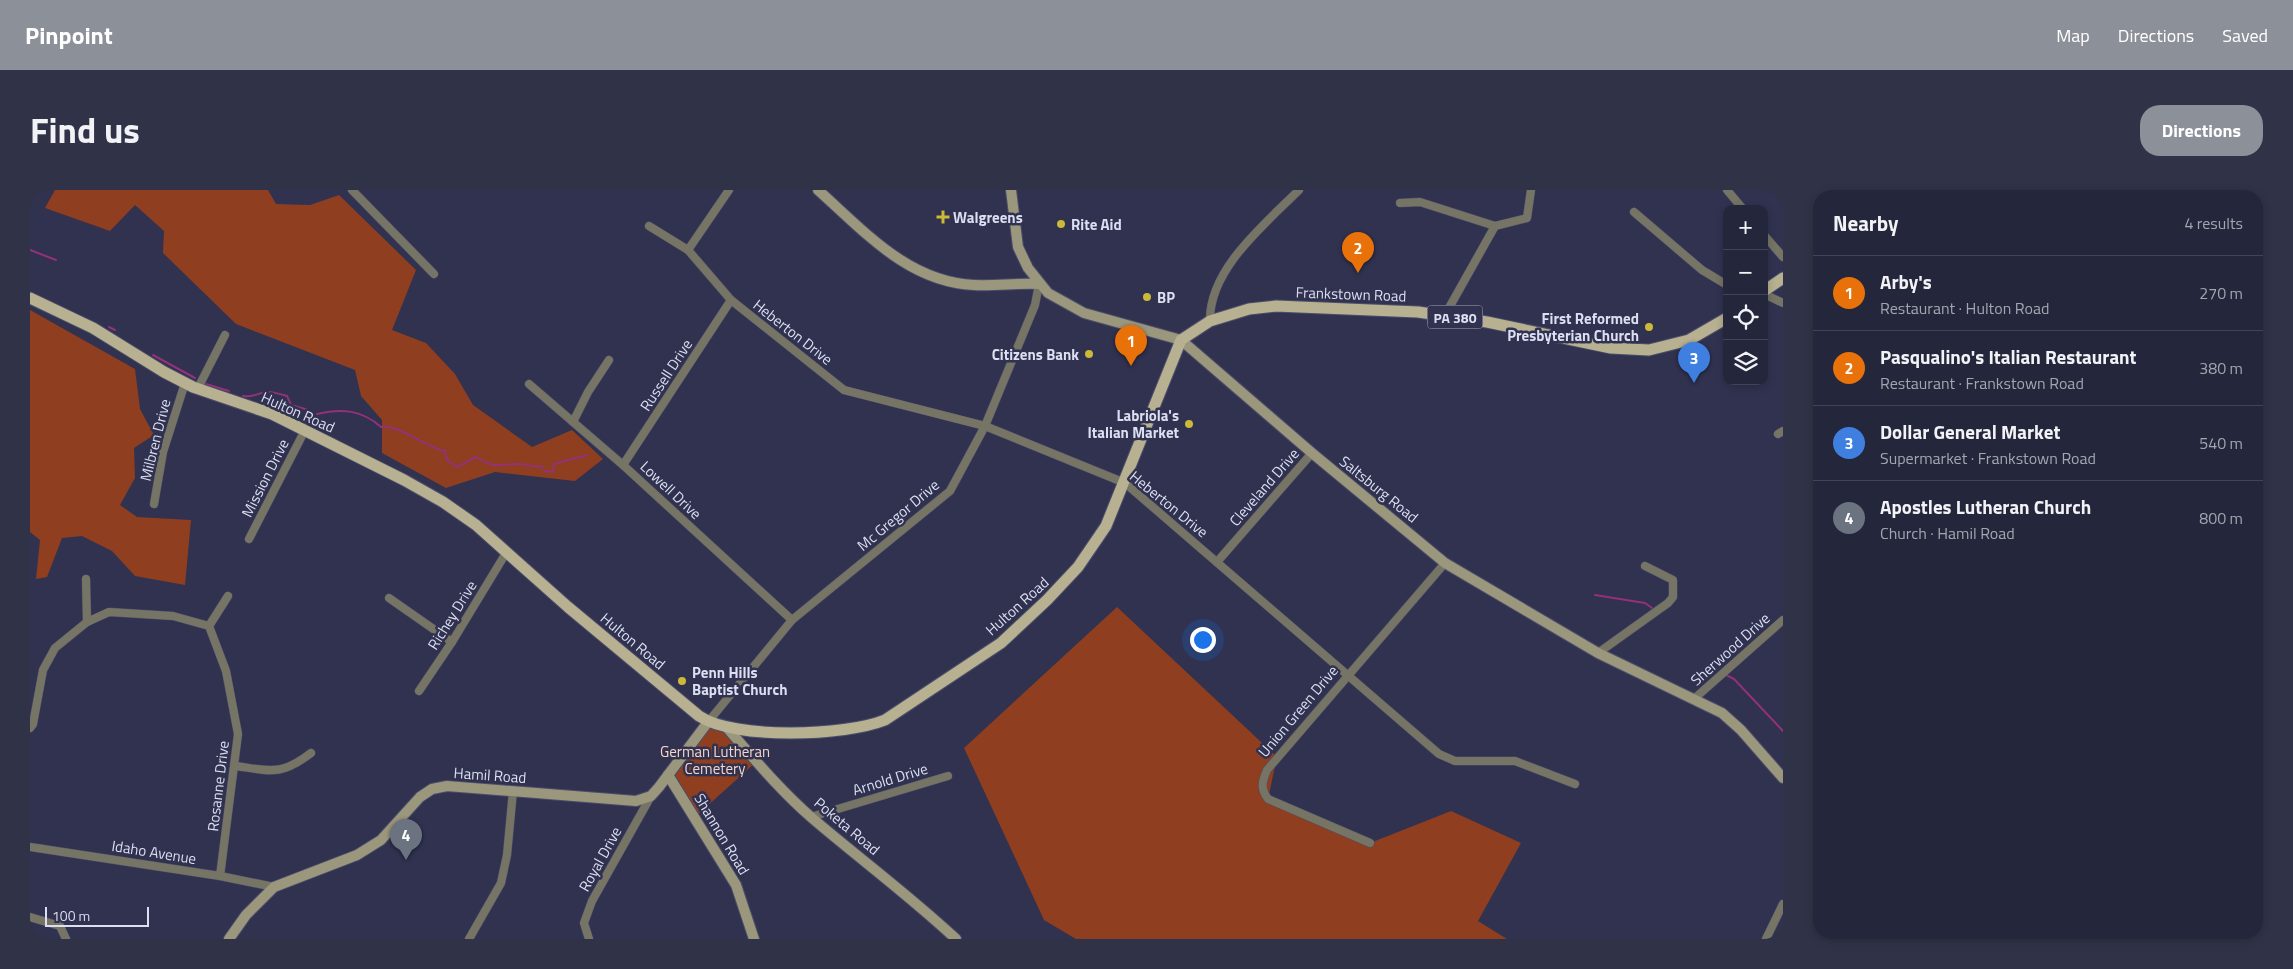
<!DOCTYPE html>
<meta charset="utf-8">
<style>
body{margin:0;font-family:"Titillium Web",sans-serif;background:#303247;color:#f1f3f6}
.controls{position:absolute;right:15px;top:15px;display:grid;overflow:hidden;border-radius:10px;box-shadow:0 2px 8px #0003}
.controls button{width:45px;height:45px;display:grid;place-items:center;padding:0;border:0;border-bottom:1px solid #414356;background:#24263c;color:#f1f3f6;font:25px sans-serif}
.scale{position:absolute;left:15px;bottom:12px;width:104px;box-sizing:border-box;padding-left:5px;border:2px solid #dcdff2;border-top:0;font-size:14px;line-height:18px;white-space:nowrap;color:#dcdff2;-webkit-text-stroke:4px #303250;paint-order:stroke}
.you{position:absolute;left:1172px;top:449px;width:18px;height:18px;margin:-12px;border:4px solid #fff;border-radius:50%;background:#1a73e8;box-shadow:0 0 0 8px #1a73e833}
.badge{display:grid;place-items:center;width:32px;height:32px;border-radius:50%;background:#8c9099;color:#fff;font-size:16px;font-weight:700}
.pin{position:absolute;translate:-50% -41px;filter:drop-shadow(0 1px 2px #0008)}
.pin::after{content:'';position:absolute;top:26px;width:18px;height:15px;background:inherit;clip-path:polygon(0 0,100% 0,50% 100%)}
.list{margin:0;padding:0;list-style:none}
h2{display:flex;justify-content:space-between;align-items:center;height:65px;margin:0;padding:0 20px;font-size:21px}
h2 small{font-size:16px;font-weight:400;color:#a3a5af}
.list li{display:grid;grid-template-columns:32px 1fr auto;gap:15px;align-items:center;box-sizing:border-box;height:75px;padding:0 20px;border-top:1px solid #414356}
.list b{display:block;font-size:19px;white-space:nowrap}
.list p{margin:0;font-size:16px;white-space:nowrap;color:#a3a5af}
.list em{font-size:16px;font-style:normal;color:#a3a5af}
.icon{flex:none;width:28px;height:28px;fill:none;stroke:currentColor;stroke-width:2;stroke-linecap:round;stroke-linejoin:round}
.map{position:relative;flex:none;width:1753px;height:749px;overflow:hidden;border-radius:20px}
header{display:flex;align-items:center;gap:30px;box-sizing:border-box;height:70px;padding:0 25px;background:#8c9099;color:#fff}
header strong{font-size:24px}
nav{display:flex;gap:28px;margin-inline-start:auto;font-size:18px}
.intro{display:flex;align-items:center;justify-content:space-between;box-sizing:border-box;height:120px;padding:0 30px}
h1{margin:0;font-size:35px}
.button{padding:12px 22px;border-radius:20px;background:#8c9099;color:#fff;font-size:18px;font-weight:700}
main{display:flex;gap:30px;padding:0 30px}
aside{flex:1;background:#24263c;border-radius:20px;box-shadow:0 2px 8px #0003}
.map>svg:first-child{display:block}
</style>
<header>
<strong>Pinpoint</strong>
<nav><a>Map</a><a>Directions</a><a>Saved</a></nav>
</header>
<div class="intro"><h1>Find us</h1><a class="button">Directions</a></div>
<main>
<div class="map">
<svg width="1753" height="749" viewBox="0 0 1753 749">
<rect width="100%" height="100%" fill="#303250"/>
<!-- green -->
<g fill="#8f3e20">
<polygon points="25,0 238,0 246,14 280,15 309,5 386,80 362,140 396,153 425,184 443,215 502,257 542,240 573,269 545,291 465,282 416,298 352,263 352,230 331,206 325,180 206,134 133,63 134,41 105,15 80,41 15,18"/>
<polygon points="0,120 105,179 110,219 124,245 104,258 105,288 90,315 107,327 161,330 155,395 105,386 82,361 52,346 32,348 17,387 6,389 10,350 0,342"/>
<polygon points="1087,417 1247,567 1238,609 1340,653 1421,621 1491,653 1448,731 1477,749 1046,749 1014,730 934,558"/>
<polygon points="678,532 698,539 725,573 665,627 638,585"/>
</g>
<g fill="none" stroke-linecap="round" stroke-linejoin="round">
<!-- stream -->
<g stroke="#933179" stroke-width="2">
<polyline points="0,60 26,70"/>
<polyline points="79,137 85,140"/>
<polyline points="123,165 165,188"/>
<polyline points="176,194 199,201"/>
<path d="M213,206C223,208 227,203 237,202C244,202 250,204 257,206L261,215L279,220"/>
<path d="M287,224C312,218 332,220 351,237C369,234 394,257 415,261L417,270L427,277L446,267C469,281 468,273 491,274C499,274 503,278 511,276L515,281L523,282L524,274L557,265"/>
<polyline points="1565,405 1615,413 1622,418"/>
<polyline points="1696,485 1704,489 1753,541"/>
</g>
<!-- street casing -->
<g stroke="#4c4e6a" stroke-width="9">
<g id="street">
<polyline points="322,0 404,84"/>
<polyline points="1697,0 1713,19"/>
<polyline points="1370,13 1390,12 1465,36"/>
<polyline points="1604,22 1672,80 1697,95"/>
<polyline points="619,36 658,60 701,110 814,200 955,236 1095,293 1409,564 1425,571 1485,571 1545,594"/>
<polyline points="1734,45 1753,67"/>
<polyline points="658,60 699,0"/>
<polyline points="1734,104 1753,113"/>
<polyline points="1415,125 1465,36 1497,28 1501,0"/>
<path d="M1180,131C1179,79 1235,34 1269,0"/>
<polyline points="499,194 593,275 762,430"/>
<polyline points="168,198 195,145"/>
<polyline points="543,232 558,202 579,170"/>
<polyline points="1748,244 1753,241"/>
<polyline points="593,275 701,110"/>
<polyline points="124,314 133,262 155,193"/>
<polyline points="219,349 275,240"/>
<polyline points="1187,372 1282,263"/>
<polyline points="56,389 57,432"/>
<polyline points="359,408 422,452"/>
<polyline points="179,436 198,406"/>
<polyline points="1568,463 1638,413 1643,407 1643,390 1615,376"/>
<polyline points="389,501 422,452 476,363"/>
<polyline points="1665,508 1753,430"/>
<polyline points="678,532 762,430 920,301 955,236 1005,115 1009,94"/>
<polyline points="0,538 3,534 13,480 25,458 57,432 79,422 143,426 179,436 196,481 208,544 190,686"/>
<path d="M206,576C241,581 251,586 281,563"/>
<polyline points="781,627 918,586"/>
<path d="M1340,653L1238,609C1230,598 1232,592 1237,580L1415,373"/>
<polyline points="0,657 190,686 244,697"/>
<polyline points="0,727 30,736 36,749"/>
<polyline points="439,749 471,693 477,665 483,601"/>
<polyline points="559,749 554,733 562,711 621,606"/>
<polyline points="1736,749 1753,714"/>
</g>
</g>
<!-- secondary casing -->
<g stroke="#4c4e6a" stroke-width="12">
<g id="secondary">
<path d="M788,0C834,41 878,92 944,95C966,96 987,93 1009,94"/>
<polyline points="981,0 988,57 998,78 1018,103 1054,123 1151,150 1282,263 1415,373 1568,463 1692,523 1711,540 1753,588"/>
<path d="M698,539C725,570 751,601 782,628C830,669 880,706 926,749"/>
<polyline points="638,585 706,695 724,749"/>
<polyline points="199,749 216,725 244,697 327,665 351,650 390,607 402,599 417,596 606,611 621,606 629,597 678,532"/>
</g>
</g>
<!-- primary casing -->
<g stroke="#4c4e6a" stroke-width="13">
<g id="primary">
<polyline points="1734,101 1753,88"/>
<path d="M0,108L63,138L134,182L163,197L242,224L374,290L413,312L446,335L538,417L669,526C705,550 815,546 855,530L971,453L1017,410L1048,377L1076,336L1151,150L1180,131L1219,119L1246,116L1388,122L1457,132L1581,158L1619,160L1659,150L1697,128"/>
</g>
</g>
<!-- street -->
<use href="#street" stroke="#767464" stroke-width="8"/>
<!-- secondary -->
<use href="#secondary" stroke="#9b977d" stroke-width="10"/>
<!-- primary -->
<use href="#primary" stroke="#b7b191" stroke-width="11"/>
</g>
<!-- markers -->
<g fill="#cdb938" stroke="#303250" stroke-width="2">
<path d="M910.5 19.5h5v5h5v5h-5v5h-5v-5h-5v-5h5z"/>
<circle cx="1031" cy="34" r="5"/>
<circle cx="1117" cy="107" r="5"/>
<circle cx="1619" cy="137" r="5"/>
<circle cx="1059" cy="164" r="5"/>
<circle cx="1159" cy="234" r="5"/>
<circle cx="652" cy="491" r="5"/>
</g>
<g text-anchor="middle" dominant-baseline="central" stroke-width="5" stroke-linejoin="round" paint-order="stroke">
<!-- shield labels -->
<rect fill="#303250" stroke="#a8abc1" stroke-width="1" x="1397.5" y="115.5" width="55" height="23" rx="4"/>
<g font-size="14" font-weight="bold" fill="#dcdff2">
<text x="1425" y="127">PA 380</text>
</g>
<!-- poi labels -->
<g font-size="15" font-weight="bold" fill="#dcdff2" stroke="#303250" text-anchor="start">
<text x="923" y="27">Walgreens</text>
<text x="1041" y="34">Rite Aid</text>
<text x="1127" y="107">BP</text>
<text x="1609" y="128" text-anchor="end">First Reformed<tspan x="1609" dy="17">Presbyterian Church</tspan></text>
<text x="1049" y="164" text-anchor="end">Citizens Bank</text>
<text x="1149" y="225" text-anchor="end">Labriola's<tspan x="1149" dy="17">Italian Market</tspan></text>
<text x="662" y="482">Penn Hills<tspan x="662" dy="17">Baptist Church</tspan></text>
</g>
<!-- street labels -->
<g font-size="15" fill="#dcdff2" stroke="#303250">
<text transform="translate(1321 104) rotate(2)">Frankstown Road</text>
<text transform="translate(763 142) rotate(38)">Heberton Drive</text>
<text transform="translate(636 185) rotate(-57)">Russell Drive</text>
<text transform="translate(268 222) rotate(24)">Hulton Road</text>
<text transform="translate(125 250) rotate(-76)">Milbren Drive</text>
<text transform="translate(235 288) rotate(-63)">Mission Drive</text>
<text transform="translate(1234 297) rotate(-49)">Cleveland Drive</text>
<text transform="translate(1349 299) rotate(39)">Saltsburg Road</text>
<text transform="translate(641 300) rotate(43)">Lowell Drive</text>
<text transform="translate(1139 314) rotate(39)">Heberton Drive</text>
<text transform="translate(868 325) rotate(-40)">Mc Gregor Drive</text>
<text transform="translate(987 416) rotate(-42)">Hulton Road</text>
<text transform="translate(422 425) rotate(-58)">Richey Drive</text>
<text transform="translate(603 451) rotate(40)">Hulton Road</text>
<text transform="translate(1700 459) rotate(-42)">Sherwood Drive</text>
<text transform="translate(1268 521) rotate(-50)">Union Green Drive</text>
<text transform="translate(460 585) rotate(4)">Hamil Road</text>
<text transform="translate(860 589) rotate(-17)">Arnold Drive</text>
<text transform="translate(188 596) rotate(-83)">Rosanne Drive</text>
<text transform="translate(817 636) rotate(40)">Poketa Road</text>
<text transform="translate(692 644) rotate(59)">Shannon Road</text>
<text transform="translate(124 662) rotate(9)">Idaho Avenue</text>
<text transform="translate(570 669) rotate(-61)">Royal Drive</text>
</g>
<!-- park labels -->
<g font-size="15" fill="#f4d5ca" stroke="#303250">
<text x="685" y="561">German Lutheran<tspan x="685" dy="17">Cemetery</tspan></text>
</g>
</g>
</svg>
<div class="controls">
<button>+</button>
<button>−</button>
<button><svg class="icon" aria-label="locate" viewBox="0 0 24 24"><circle cx="12" cy="12" r="6"/><path d="M12 2v4M12 18v4M2 12h4M18 12h4"/></svg></button>
<button><svg class="icon" aria-label="layers" viewBox="0 0 24 24"><path d="M12 4l9 5-9 5-9-5zM3 14l9 5 9-5"/></svg></button>
</div>
<div class="scale">100 m</div>
<div class="you"></div>
<div class="pin badge" style="left:1101px;top:176px;background:#e8710a">1</div>
<div class="pin badge" style="left:1328px;top:83px;background:#e8710a">2</div>
<div class="pin badge" style="left:1664px;top:193px;background:#3f7fe0">3</div>
<div class="pin badge" style="left:376px;top:670px;background:#6b7280">4</div>
</div>
<aside>
<h2>Nearby<small>4 results</small></h2>
<ul class="list">
<li><span class="badge" style="background:#e8710a">1</span><div><b>Arby's</b><p>Restaurant · Hulton Road</p></div><em>270 m</em></li>
<li><span class="badge" style="background:#e8710a">2</span><div><b>Pasqualino's Italian Restaurant</b><p>Restaurant · Frankstown Road</p></div><em>380 m</em></li>
<li><span class="badge" style="background:#3f7fe0">3</span><div><b>Dollar General Market</b><p>Supermarket · Frankstown Road</p></div><em>540 m</em></li>
<li><span class="badge" style="background:#6b7280">4</span><div><b>Apostles Lutheran Church</b><p>Church · Hamil Road</p></div><em>800 m</em></li>
</ul>
</aside>
</main>
